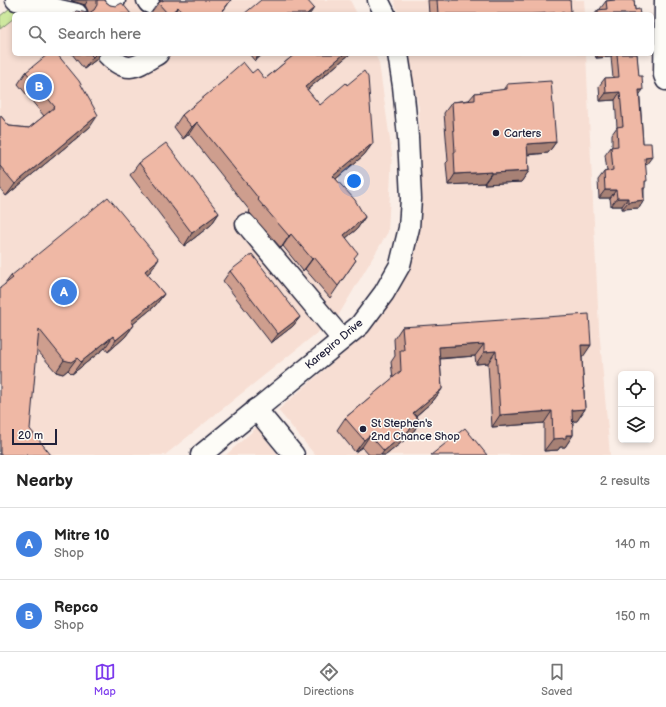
<!DOCTYPE html>
<style>
body{margin:0;font-family:"Balsamiq Sans",sans-serif;background:#f2f2f2;color:#222}
.controls{position:absolute;right:12px;bottom:12px;display:grid;overflow:hidden;border-radius:6px;box-shadow:0 2px 6px #0003}
.controls button{width:36px;height:36px;display:grid;place-items:center;padding:0;border:0;border-bottom:1px solid #e0e0e0;background:#fff;color:#222;font:20px sans-serif}
.scale{position:absolute;left:12px;bottom:10px;width:45px;box-sizing:border-box;padding-left:4px;border:2px solid #22223b;border-top:0;font-size:11px;line-height:14px;white-space:nowrap;color:#22223b;-webkit-text-stroke:3px #fdfcf7;paint-order:stroke}
.you{position:absolute;left:354px;top:181px;width:14px;height:14px;margin:-10px;border:3px solid #fff;border-radius:50%;background:#1a73e8;box-shadow:0 0 0 6px #1a73e833}
.badge{display:grid;place-items:center;width:26px;height:26px;border-radius:50%;background:#7c3aed;color:#fff;font-size:13px;font-weight:700}
.pin{position:absolute;translate:-50% -50%;border:2px solid #fff;box-shadow:0 1px 4px #0006}
.list{margin:0;padding:0;list-style:none}
h2{display:flex;justify-content:space-between;align-items:center;height:52px;margin:0;padding:0 16px;font-size:17px}
h2 small{font-size:13px;font-weight:400;color:#767676}
.list li{display:grid;grid-template-columns:26px 1fr auto;gap:12px;align-items:center;box-sizing:border-box;height:72px;padding:0 16px;border-top:1px solid #e0e0e0}
.list b{display:block;font-size:15px;white-space:nowrap}
.list p{margin:0;font-size:13px;white-space:nowrap;color:#767676}
.list em{font-size:13px;font-style:normal;color:#767676}
.icon{flex:none;width:22px;height:22px;fill:none;stroke:currentColor;stroke-width:2;stroke-linecap:round;stroke-linejoin:round}
.map{position:relative;flex:none;width:666px;height:455px;overflow:hidden}
.search{position:absolute;background:#fff;box-shadow:0 2px 6px #0003;left:12px;right:12px;top:12px;height:44px;display:flex;align-items:center;gap:10px;box-sizing:border-box;padding:0 14px;border-radius:6px;color:#767676;font-size:15px}
.sheet{height:196px;background:#fff}
nav{display:flex;justify-content:space-around;align-items:center;box-sizing:border-box;height:56px;border-top:1px solid #e0e0e0;background:#fff;font-size:11px;color:#767676}
nav a{display:grid;justify-items:center;gap:2px}
nav .on{color:#7c3aed}
.map>svg:first-child{display:block}
</style>
<div class="map">
<svg width="666" height="455" viewBox="0 0 666 455">
<rect width="100%" height="100%" fill="#faeee7"/>
<filter id="ink" filterUnits="userSpaceOnUse"><feTurbulence type="fractalNoise" baseFrequency=".025" numOctaves="2"/><feDisplacementMap in="SourceGraphic" scale="8" xChannelSelector="R" yChannelSelector="G"/><feConvolveMatrix kernelMatrix="1 2 1 2 8 2 1 2 1" color-interpolation-filters="sRGB"/></filter>
<g filter="url(#ink)">
<!-- built -->
<g fill="#f7ded3">
<polygon points="38,0 350,0 357,14 20,14"/>
<polygon points="394,0 584,0 585,14 398,14"/>
<polygon points="14,18 14,54 375,54 379,63 392,154 388,232 338,316 165,455 0,455 0,29"/>
<polygon points="407,54 586,54 599,329 610,455 315,455 278,410 370,330 400,279 412,233 420,175 419,108"/>
<polygon points="257,427 278,455 226,455"/>
</g>
<!-- green -->
<polygon fill="#cee89f" stroke="#78856d" points="14,5 27,8 20,14 14,14 14,18 0,29 0,16"/>
<g fill="none" stroke-linecap="round" stroke-linejoin="round">
<!-- minor casing -->
<g stroke="#22223b" stroke-width="23">
<g id="minor">
<polyline points="16,0 77,14"/>
<polyline points="147,0 149,3"/>
<polyline points="378,0 385,14"/>
<polyline points="665,0 664,75 666,80"/>
<polyline points="106,7 115,0"/>
<path d="M107,54C127,75 136,67 158,54"/>
<polyline points="246,224 342,339"/>
<polyline points="256,409 294,455"/>
<polyline points="201,455 360,325 384,293 400,265 409,228 411,199 408,137 403,86 398,54"/>
</g>
</g>
<!-- minor -->
<use href="#minor" stroke="#fdfcf7" stroke-width="20"/>
</g>
<!-- wall -->
<g fill="#ce9e8e" stroke="#22223b">
<polygon points="71,0 105,0 106,2 110,5 131,14 88,13 88,11 85,5 72,1"/>
<polygon points="160,0 231,0 221,14 150,14 158,3 160,2"/>
<polygon points="428,0 570,0 569,14 429,14"/>
<polygon points="609,0 634,0 635,10 640,14 595,14 598,10 600,10 600,9 606,1"/>
<polygon points="72,54 100,54 97,59 84,69"/>
<polygon points="249,54 263,54 255,61"/>
<polygon points="295,54 350,54 307,90 320,105 373,143 364,155 336,179 365,217 357,229 346,238 354,258 356,260 330,298 305,269 303,271 283,246 281,248 249,212 250,211 189,134 183,139 174,127 182,115 223,82 227,76 252,73 265,79"/>
<polygon points="595,54 637,54 643,143 646,165 645,165 645,184 644,190 644,200 639,208 622,209 622,206 611,206 610,198 599,198 598,180 604,172 607,171 605,155 611,147 612,146 612,134 617,127 615,100 600,101 599,86 605,78 613,78 611,57 596,58"/>
<polygon points="26,72 90,127 6,196 0,188 0,115 9,126 29,128 44,116 18,84"/>
<polygon points="507,84 556,142 548,153 528,155 529,171 521,182 484,184 484,183 448,185 446,163 448,161 444,113 452,102 469,100 475,93 503,90"/>
<polygon points="139,163 219,213 211,225 184,246 130,175"/>
<polygon points="151,271 147,274 164,294 155,306 133,324 134,325 125,337 108,352 105,348 72,374 68,370 63,374 56,372 37,350 0,455 5,284 11,276"/>
<polygon points="230,271 300,317 293,326 271,343 223,281"/>
<polygon points="402,327 591,345 582,357 585,409 577,421 573,421 573,435 565,447 560,447 558,450 544,451 544,423 492,427 488,363 476,364 475,356 440,359 442,389 433,401 416,416 420,421 412,434 386,455 369,455 362,447 355,452 337,430 345,418 393,378 391,362 395,356 394,339"/>
</g>
<!-- shaded-wall -->
<g fill="#a78174" stroke="#22223b">
<polygon points="72,0 88,0 85,5 72,1"/>
<polygon points="178,7 173,14 170,14"/>
<polygon points="314,8 310,14 307,14"/>
<polygon points="571,12 569,14 531,14"/>
<polygon points="96,54 100,54 97,59 84,69 93,57"/>
<polygon points="259,54 263,54 255,61"/>
<polygon points="344,54 350,54 296,99 305,87"/>
<polygon points="599,54 613,54 611,57 596,58"/>
<polygon points="639,90 643,90 637,98"/>
<polygon points="620,92 615,100 600,101 606,93"/>
<polygon points="98,115 90,127 6,196 15,184"/>
<polygon points="197,122 189,134 183,139 192,127"/>
<polygon points="556,142 548,153 519,155 527,144"/>
<polygon points="373,143 364,155 325,188 333,176"/>
<polygon points="652,157 646,165 639,166 645,158"/>
<polygon points="529,171 521,182 484,184 492,173"/>
<polygon points="492,172 484,183 448,185 455,174"/>
<polygon points="605,190 616,190 610,198 599,198"/>
<polygon points="617,198 628,198 622,206 611,206"/>
<polygon points="644,200 639,208 622,209 628,202"/>
<polygon points="219,213 211,225 184,246 192,233"/>
<polygon points="365,217 357,229 335,247 344,235"/>
<polygon points="291,234 283,246 281,248 289,236"/>
<polygon points="314,257 305,269 303,271 312,259"/>
<polygon points="159,259 151,271 136,283 145,271"/>
<polygon points="164,294 155,306 122,333 131,321"/>
<polygon points="300,317 293,326 271,343 278,334"/>
<polygon points="134,325 125,337 108,352 116,340"/>
<polygon points="113,336 105,348 72,374 81,362"/>
<polygon points="484,344 475,356 430,359 439,347"/>
<polygon points="581,345 591,345 583,357 573,357"/>
<polygon points="496,351 488,363 476,364 484,352"/>
<polygon points="77,358 68,370 63,374 56,372 64,360"/>
<polygon points="442,389 433,401 405,425 413,413"/>
<polygon points="585,409 577,421 564,422 572,410"/>
<polygon points="552,411 544,423 492,427 500,415"/>
<polygon points="420,421 412,434 386,455 381,455 384,451"/>
<polygon points="370,435 362,447 355,452 364,440"/>
<polygon points="566,435 573,435 565,447 560,447 558,450 544,451 553,439"/>
</g>
<!-- building -->
<g fill="#efb8a5" stroke="#22223b">
<polygon points="97,0 105,0 106,2 110,5 116,6 122,3 131,14 73,14 76,11 89,13 94,10 97,5"/>
<polygon points="164,0 231,0 220,14 183,14 178,7 170,14 168,14 158,3"/>
<polygon points="261,0 307,0 314,8 307,14 244,14"/>
<polygon points="437,0 570,0 571,12 531,14 438,14"/>
<polygon points="615,0 634,0 635,10 639,9 640,14 598,14 598,10 607,9 606,1"/>
<polygon points="48,54 57,54 79,81 98,115 15,184 0,166 0,115 9,126 29,128 55,107 26,72"/>
<polygon points="90,54 96,54 93,57"/>
<polygon points="295,54 344,54 305,87 320,105 346,83 347,85 364,71 368,77 373,143 333,176 355,200 365,217 344,235 358,253 354,258 356,260 338,286 314,257 312,259 291,234 289,236 258,200 259,199 197,122 192,127 182,115 228,77 227,76 243,62 252,73 257,69 265,79"/>
<polygon points="617,54 637,54 639,76 642,76 643,90 639,90 643,143 651,143 652,157 645,158 647,181 645,181 645,188 643,188 644,200 628,202 628,198 617,198 616,190 605,190 604,172 613,170 611,147 618,146 617,127 623,126 620,92 606,93 605,78 619,77"/>
<polygon points="551,81 556,142 527,144 529,171 492,173 492,172 455,174 454,152 455,152 452,102 475,100 475,93 507,89 507,84"/>
<polygon points="166,143 219,213 192,233 139,163"/>
<polygon points="108,197 159,259 145,271 164,294 131,321 134,325 116,340 113,336 81,362 77,358 71,362 64,360 39,329 30,429 51,455 0,455 0,288 13,278 11,276"/>
<polygon points="252,254 300,317 278,334 230,271"/>
<polygon points="589,314 591,345 581,345 585,409 572,410 573,435 566,435 566,438 553,439 552,411 500,415 496,351 484,352 484,344 439,347 442,389 413,413 420,421 384,451 370,435 364,440 345,418 401,371 400,350 404,350 402,327"/>
<polygon points="465,428 487,455 431,455"/>
</g>
</g>
<!-- markers -->
<g fill="#22223b" stroke="#fdfcf7" stroke-width="1.5">
<circle cx="496" cy="133" r="4"/>
<circle cx="363" cy="429" r="4"/>
</g>
<g text-anchor="middle" dominant-baseline="central" stroke-width="3" stroke-linejoin="round" paint-order="stroke">
<!-- poi labels -->
<g font-size="11" fill="#22223b" stroke="#fdfcf7" text-anchor="start">
<text x="504" y="133">Carters</text>
<text x="371" y="423">St Stephen's<tspan x="371" dy="13">2nd Chance Shop</tspan></text>
</g>
<!-- street labels -->
<g font-size="11" fill="#22223b" stroke="#fdfcf7">
<text transform="translate(334 344) rotate(-40)">Karepiro Drive</text>
</g>
</g>
</svg>
<div class="controls">
<button><svg class="icon" aria-label="locate" viewBox="0 0 24 24"><circle cx="12" cy="12" r="6"/><path d="M12 2v4M12 18v4M2 12h4M18 12h4"/></svg></button>
<button><svg class="icon" aria-label="layers" viewBox="0 0 24 24"><path d="M12 4l9 5-9 5-9-5zM3 14l9 5 9-5"/></svg></button>
</div>
<div class="scale">20 m</div>
<div class="you"></div>
<div class="pin badge" style="left:64px;top:292px;background:#3f7fe0">A</div>
<div class="pin badge" style="left:39px;top:87px;background:#3f7fe0">B</div>
<div class="search"><svg class="icon" aria-label="search" viewBox="0 0 24 24"><circle cx="10" cy="10" r="6"/><path d="M15 15l6 6"/></svg>Search here</div>
</div>
<section class="sheet">
<h2>Nearby<small>2 results</small></h2>
<ul class="list">
<li><span class="badge" style="background:#3f7fe0">A</span><div><b>Mitre 10</b><p>Shop</p></div><em>140 m</em></li>
<li><span class="badge" style="background:#3f7fe0">B</span><div><b>Repco</b><p>Shop</p></div><em>150 m</em></li>
</ul>
</section>
<nav>
<a class="on"><svg class="icon" aria-label="map" viewBox="0 0 24 24"><path d="M3 6l6-2 6 2 6-2v14l-6 2-6-2-6 2zM9 4v14M15 6v14"/></svg>Map</a>
<a><svg class="icon" aria-label="directions" viewBox="0 0 24 24"><path d="M12 3l9 9-9 9-9-9zM9 14v-3h6M13 9l2 2-2 2"/></svg>Directions</a>
<a><svg class="icon" aria-label="saved" viewBox="0 0 24 24"><path d="M7 4h10v16l-5-4-5 4z"/></svg>Saved</a>
</nav>
